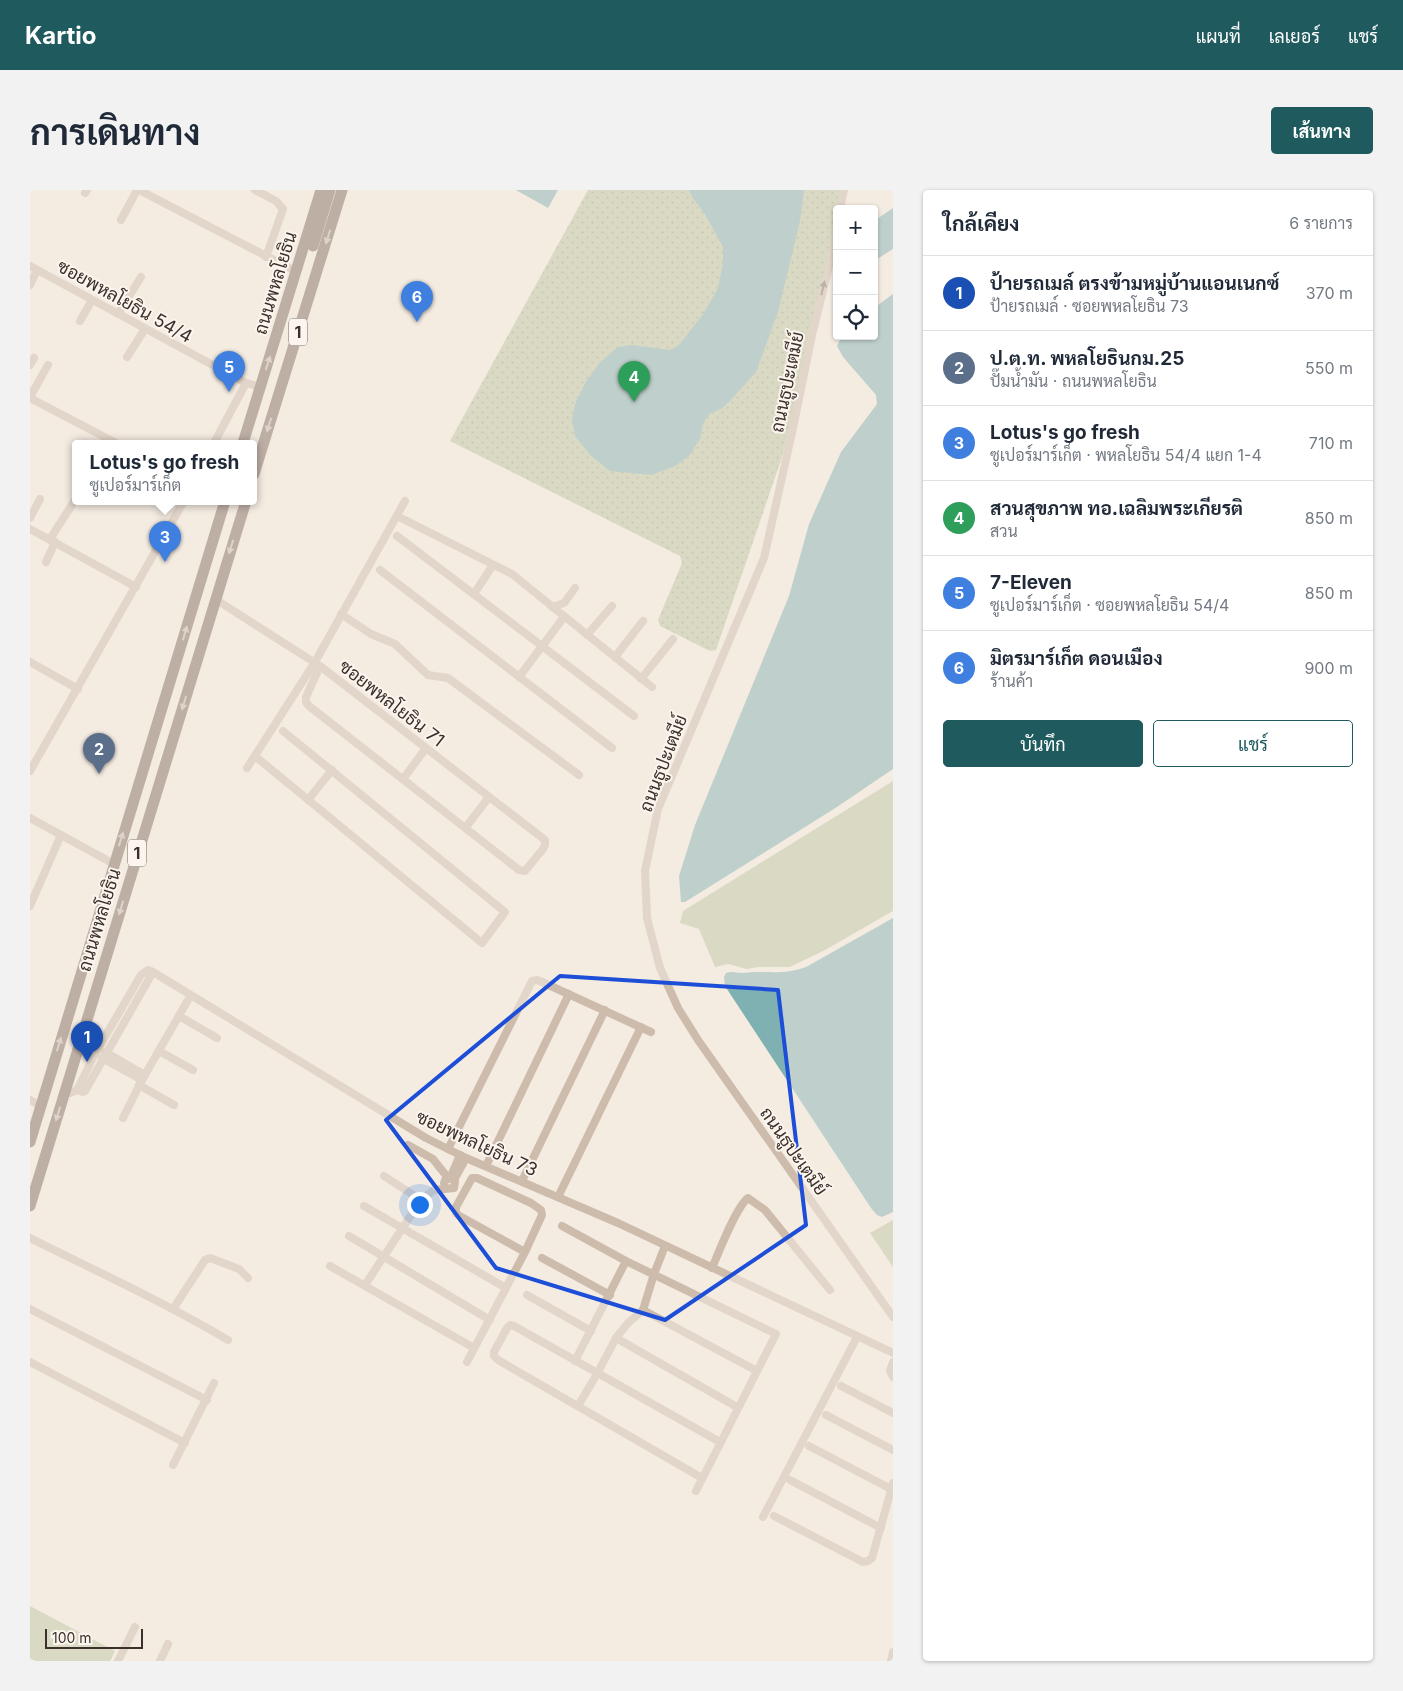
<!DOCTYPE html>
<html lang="th">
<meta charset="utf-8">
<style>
body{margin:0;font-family:Inter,Sarabun,sans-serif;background:#f2f2f3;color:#1f2937}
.controls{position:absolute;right:15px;top:15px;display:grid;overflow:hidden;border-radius:5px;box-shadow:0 1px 4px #0004}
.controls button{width:45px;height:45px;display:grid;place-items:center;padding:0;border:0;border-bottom:1px solid #e0e1e3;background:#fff;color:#1f2937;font:25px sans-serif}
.scale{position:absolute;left:15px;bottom:12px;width:98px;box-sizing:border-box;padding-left:5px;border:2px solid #3b302b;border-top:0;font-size:14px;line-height:18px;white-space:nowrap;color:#3b302b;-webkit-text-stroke:4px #fbf5ee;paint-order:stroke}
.you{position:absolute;left:389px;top:1014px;width:18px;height:18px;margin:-12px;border:4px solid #fff;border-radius:50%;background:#1a73e8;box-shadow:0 0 0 8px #1a73e833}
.badge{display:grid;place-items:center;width:32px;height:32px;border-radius:50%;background:#1f5a5e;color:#fff;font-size:16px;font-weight:700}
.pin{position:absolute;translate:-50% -41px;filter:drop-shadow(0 1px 2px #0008)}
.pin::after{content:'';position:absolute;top:26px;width:18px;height:15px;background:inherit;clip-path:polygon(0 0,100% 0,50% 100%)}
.popup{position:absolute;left:42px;top:250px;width:185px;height:65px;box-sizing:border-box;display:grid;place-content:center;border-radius:5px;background:#fff;filter:drop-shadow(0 1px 4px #0005);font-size:16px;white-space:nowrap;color:#747a83}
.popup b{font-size:19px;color:#1f2937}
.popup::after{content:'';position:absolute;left:50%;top:100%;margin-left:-10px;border:10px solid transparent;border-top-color:#fff}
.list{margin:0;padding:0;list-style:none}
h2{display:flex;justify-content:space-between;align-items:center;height:65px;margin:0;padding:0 20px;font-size:21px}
h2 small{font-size:16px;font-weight:400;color:#747a83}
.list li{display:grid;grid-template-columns:32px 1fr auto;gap:15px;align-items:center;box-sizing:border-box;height:75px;padding:0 20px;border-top:1px solid #e0e1e3}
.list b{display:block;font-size:19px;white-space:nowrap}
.list p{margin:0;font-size:16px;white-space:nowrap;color:#747a83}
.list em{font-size:16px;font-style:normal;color:#747a83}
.actions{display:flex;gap:10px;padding:15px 20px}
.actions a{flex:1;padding:11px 0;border:1px solid #1f5a5e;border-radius:5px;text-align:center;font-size:18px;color:#1f5a5e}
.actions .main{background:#1f5a5e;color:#fff}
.icon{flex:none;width:28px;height:28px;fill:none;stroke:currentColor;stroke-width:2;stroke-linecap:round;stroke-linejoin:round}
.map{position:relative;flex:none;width:863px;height:1471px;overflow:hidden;border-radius:5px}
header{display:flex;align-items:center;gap:30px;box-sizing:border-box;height:70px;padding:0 25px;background:#1f5a5e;color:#fff}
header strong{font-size:24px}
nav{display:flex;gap:28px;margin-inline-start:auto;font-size:18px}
.intro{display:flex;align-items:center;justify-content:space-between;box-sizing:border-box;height:120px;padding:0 30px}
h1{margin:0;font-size:35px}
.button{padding:12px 22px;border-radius:5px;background:#1f5a5e;color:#fff;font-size:18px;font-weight:700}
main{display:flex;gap:30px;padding:0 30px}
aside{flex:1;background:#fff;border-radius:5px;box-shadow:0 1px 4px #0004}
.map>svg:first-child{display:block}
</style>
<header>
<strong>Kartio</strong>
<nav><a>แผนที่</a><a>เลเยอร์</a><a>แชร์</a></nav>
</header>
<div class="intro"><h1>การเดินทาง</h1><a class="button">เส้นทาง</a></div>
<main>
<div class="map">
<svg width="863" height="1471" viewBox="0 0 863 1471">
<defs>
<pattern id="park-dots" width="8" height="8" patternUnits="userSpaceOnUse" patternTransform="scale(1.25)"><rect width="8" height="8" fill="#b8c4a0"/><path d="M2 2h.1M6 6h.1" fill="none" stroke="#97a083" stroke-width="1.8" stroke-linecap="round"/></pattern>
</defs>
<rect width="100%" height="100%" fill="#f4ebe1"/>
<!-- grass -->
<g fill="#b8c4a0">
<polygon points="863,591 863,721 795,760 760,777 728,777 717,779 698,774 685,777 669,739 650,733 653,721"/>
<polygon points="863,1030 863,1077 840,1043"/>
<polygon points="0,1416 85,1461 80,1471 7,1471 0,1469"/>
</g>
<!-- park -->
<polygon fill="url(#park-dots)" points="558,0 813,0 807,19 807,36 773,185 752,267 686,460 680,461 630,436 628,430 652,373 650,366 420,251"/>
<!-- water -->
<g fill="#7fb0b2">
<polygon points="486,0 528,0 518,18"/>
<polygon points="659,0 774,0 770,31 748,122 726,182 699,212 691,219 679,224 673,234 670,249 659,266 645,276 622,285 580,281 561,266 545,246 542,230 545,214 555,193 570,172 588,157 602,155 640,160 649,155 674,123 688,98 693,73 693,57 675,24 662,7"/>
<polygon points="863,18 863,59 844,71 844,31"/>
<polygon points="863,104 863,579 807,617 655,712 651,712 649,686 665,635 759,406 779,334 811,262 847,214 846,205 813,167 807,156 812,146 844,146 844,118"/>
<path d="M863,728V1022L852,1027L847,1025L841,1018L695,796L694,787L696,783C702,781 706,783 712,783C716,783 720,782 724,782C745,782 756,784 776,777Z"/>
</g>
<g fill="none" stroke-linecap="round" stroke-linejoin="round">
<!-- street -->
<g stroke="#cdbbac" stroke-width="8">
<polyline points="109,0 267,82"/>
<polyline points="225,0 246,11 253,19 236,67"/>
<polyline points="55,3 57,0"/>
<polyline points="810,19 814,0"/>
<polyline points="91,30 107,0"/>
<polyline points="807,37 803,61 782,145 763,238 734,368 628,619 615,681 617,728 630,778 648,818 668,850 863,1127"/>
<polyline points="0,76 216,193 231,197"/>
<polyline points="0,95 7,80"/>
<polyline points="88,124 111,87"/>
<polyline points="50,131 62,110"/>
<polyline points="97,167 115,139"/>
<polyline points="0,175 4,168"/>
<polyline points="0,207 18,175"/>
<polyline points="0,208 86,253"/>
<polyline points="184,253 216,193"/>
<polyline points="367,326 482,384 622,497"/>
<polyline points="0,328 10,309"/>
<polyline points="0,339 106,397"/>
<polyline points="367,346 604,526"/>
<polyline points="20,349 45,310"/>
<polyline points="16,372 25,352"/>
<polyline points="350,380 582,558"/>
<polyline points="444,404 463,375"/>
<polyline points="185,409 290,476 515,650 515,655 513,659 495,681 489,680 279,516 276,512 276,507 290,476"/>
<polyline points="522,417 534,413 545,398"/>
<polyline points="311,424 341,444 365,454 398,485 418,488 549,585"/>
<polyline points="557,445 582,416"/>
<polyline points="585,467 613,431"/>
<polyline points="0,472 48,499"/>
<polyline points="489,487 534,427"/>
<polyline points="611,489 643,449"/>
<polyline points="225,566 452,753 475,722 253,541"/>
<polyline points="217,578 285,472 375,311"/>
<polyline points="0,581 154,311"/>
<polyline points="373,589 396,558"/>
<polyline points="278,610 302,580"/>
<polyline points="0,628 84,674"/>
<polyline points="436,637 459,607"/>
<polyline points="0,716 31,645"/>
<polyline points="149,826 187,848"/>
<polyline points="129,861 163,880"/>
<polyline points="75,862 115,885"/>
<polyline points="72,868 112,890"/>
<polyline points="109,895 144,915"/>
<polyline points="47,900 53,902 55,901 123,782"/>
<polyline points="34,902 40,903 47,900 65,864 111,785 118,780 123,782 396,948 436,968 588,1033 863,1163"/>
<polyline points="0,910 11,916"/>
<polyline points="93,928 112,890 158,810"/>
<polyline points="378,955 403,969 418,988"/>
<polyline points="418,959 502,791 507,790 512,792 621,842"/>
<polyline points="456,976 539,804"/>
<polyline points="354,986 391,1010"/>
<polyline points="420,988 430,965"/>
<polyline points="424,990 436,968"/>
<polyline points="492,991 575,820"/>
<polyline points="528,1007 611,837"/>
<polyline points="334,1016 476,1098"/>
<polyline points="532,1036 596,1071 746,1144 666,1301"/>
<polyline points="319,1046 460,1130"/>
<path d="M0,1048C66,1081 134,1112 198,1150"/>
<polyline points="512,1068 580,1105"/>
<polyline points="300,1076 444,1158"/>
<path d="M682,1078C689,1062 706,1017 718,1008L735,1020L800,1100"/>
<polyline points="335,1095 391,1010 404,1000 424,998 425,992 422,988 415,990 414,993 416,999"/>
<polyline points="497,1105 561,1141"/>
<polyline points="0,1119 177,1210"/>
<polyline points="143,1119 175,1070 180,1068 209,1079 218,1088"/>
<polyline points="613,1120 727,1181"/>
<polyline points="586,1148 707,1217"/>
<polyline points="545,1171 596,1071"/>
<polyline points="0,1172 155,1253"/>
<polyline points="437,1172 495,1062 512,1025 511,1020 501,1013 447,988 442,988 426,1017 426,1024 495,1062"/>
<polyline points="863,1172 860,1181 863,1187"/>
<polyline points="811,1196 863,1223"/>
<polyline points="548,1216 567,1184 586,1148 598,1133 613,1120 624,1084 635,1056"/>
<polyline points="796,1225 863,1260"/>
<polyline points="779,1256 861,1299"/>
<polyline points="143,1275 184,1193"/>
<polyline points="672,1288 468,1170 464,1166 464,1162 477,1138 480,1135 484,1136 690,1252"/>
<polyline points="760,1290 851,1338"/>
<polyline points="744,1326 833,1372 838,1371 842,1368 863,1293"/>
<polyline points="733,1327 827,1147"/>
<polyline points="88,1471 105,1437"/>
<polyline points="130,1471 138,1454"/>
<polyline points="861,1471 863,1462"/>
</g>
<!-- primary -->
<g stroke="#7d675c" stroke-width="11">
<polyline points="283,56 300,0"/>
<polyline points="213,253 291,0"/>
<polyline points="224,284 312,0"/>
<polyline points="0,952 195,311"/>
<polyline points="0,1016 216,311"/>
</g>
</g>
<!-- one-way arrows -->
<defs><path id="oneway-solid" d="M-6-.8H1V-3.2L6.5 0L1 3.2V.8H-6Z" transform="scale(1.25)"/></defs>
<g fill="#c2b5ac">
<use href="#oneway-solid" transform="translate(298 47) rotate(107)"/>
<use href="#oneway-solid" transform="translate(238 173) rotate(-72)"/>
<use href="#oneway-solid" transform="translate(239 235) rotate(107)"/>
<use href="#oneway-solid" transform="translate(201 357) rotate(107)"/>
<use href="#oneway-solid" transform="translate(155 443) rotate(-74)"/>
<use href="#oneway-solid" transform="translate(154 513) rotate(107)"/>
<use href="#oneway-solid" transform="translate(91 649) rotate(-73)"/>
<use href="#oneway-solid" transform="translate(91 718) rotate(107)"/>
<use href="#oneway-solid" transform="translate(29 854) rotate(-74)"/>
<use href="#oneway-solid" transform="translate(28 924) rotate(107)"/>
</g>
<use fill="#7d6f65" href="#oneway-solid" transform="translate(793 98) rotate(-77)"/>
<!-- marked area -->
<path d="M0 0H863V1471H0ZM530,786L748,800L776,1035L635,1130L466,1078L356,930Z" fill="#f4ebe1" fill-opacity=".55" fill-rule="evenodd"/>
<path fill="none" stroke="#1d4ed8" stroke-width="4" stroke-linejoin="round" d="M530,786L748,800L776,1035L635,1130L466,1078L356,930Z"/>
<g text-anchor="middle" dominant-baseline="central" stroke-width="4" stroke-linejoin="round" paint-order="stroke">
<!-- shield labels -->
<g fill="#fbf5ee" stroke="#756b66" stroke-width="1">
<rect x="259" y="128.5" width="18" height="27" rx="4"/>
<rect x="98" y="649.5" width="18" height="27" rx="4"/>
</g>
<g font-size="16" font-weight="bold" fill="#3b302b">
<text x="268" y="142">1</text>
<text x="107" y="663">1</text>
</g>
<!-- street labels -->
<g font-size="18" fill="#3b302b" stroke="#fbf5ee">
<text transform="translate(245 93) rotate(-73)">ถนนพหลโยธิน</text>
<text transform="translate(95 111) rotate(29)">ซอยพหลโยธิน 54/4</text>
<text transform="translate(757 192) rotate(-78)">ถนนธูปะเตมีย์</text>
<text transform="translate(362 513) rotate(38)">ซอยพหลโยธิน 71</text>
<text transform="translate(633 573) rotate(-69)">ถนนธูปะเตมีย์</text>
<text transform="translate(69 730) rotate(-73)">ถนนพหลโยธิน</text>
<text transform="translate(447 953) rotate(25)">ซอยพหลโยธิน 73</text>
<text transform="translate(764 961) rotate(55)">ถนนธูปะเตมีย์</text>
</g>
</g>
</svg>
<div class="controls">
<button>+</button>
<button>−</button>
<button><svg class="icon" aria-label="locate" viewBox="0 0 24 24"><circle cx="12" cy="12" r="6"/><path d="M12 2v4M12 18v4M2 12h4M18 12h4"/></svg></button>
</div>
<div class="scale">100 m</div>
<div class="you"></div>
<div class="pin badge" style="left:57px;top:872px;background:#1a4fb4">1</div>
<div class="pin badge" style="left:69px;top:584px;background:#5c6f8a">2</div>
<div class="pin badge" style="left:135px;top:372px;background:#3f7fe0">3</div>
<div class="popup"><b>Lotus's go fresh</b>ซูเปอร์มาร์เก็ต</div>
<div class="pin badge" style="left:604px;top:212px;background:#2e9e5b">4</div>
<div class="pin badge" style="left:199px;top:202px;background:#3f7fe0">5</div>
<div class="pin badge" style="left:387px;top:132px;background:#3f7fe0">6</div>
</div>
<aside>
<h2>ใกล้เคียง<small>6 รายการ</small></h2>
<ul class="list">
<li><span class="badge" style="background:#1a4fb4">1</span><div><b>ป้ายรถเมล์ ตรงข้ามหมู่บ้านแอนเนกซ์</b><p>ป้ายรถเมล์ · ซอยพหลโยธิน 73</p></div><em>370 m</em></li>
<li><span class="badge" style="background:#5c6f8a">2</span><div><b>ป.ต.ท. พหลโยธินกม.25</b><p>ปั๊มน้ำมัน · ถนนพหลโยธิน</p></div><em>550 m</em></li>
<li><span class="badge" style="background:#3f7fe0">3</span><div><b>Lotus's go fresh</b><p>ซูเปอร์มาร์เก็ต · พหลโยธิน 54/4 แยก 1-4</p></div><em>710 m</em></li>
<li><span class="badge" style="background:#2e9e5b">4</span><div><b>สวนสุขภาพ ทอ.เฉลิมพระเกียรติ</b><p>สวน</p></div><em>850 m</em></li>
<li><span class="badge" style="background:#3f7fe0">5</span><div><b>7-Eleven</b><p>ซูเปอร์มาร์เก็ต · ซอยพหลโยธิน 54/4</p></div><em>850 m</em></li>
<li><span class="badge" style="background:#3f7fe0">6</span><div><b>มิตรมาร์เก็ต ดอนเมือง</b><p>ร้านค้า</p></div><em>900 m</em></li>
</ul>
<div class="actions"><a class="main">บันทึก</a><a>แชร์</a></div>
</aside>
</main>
